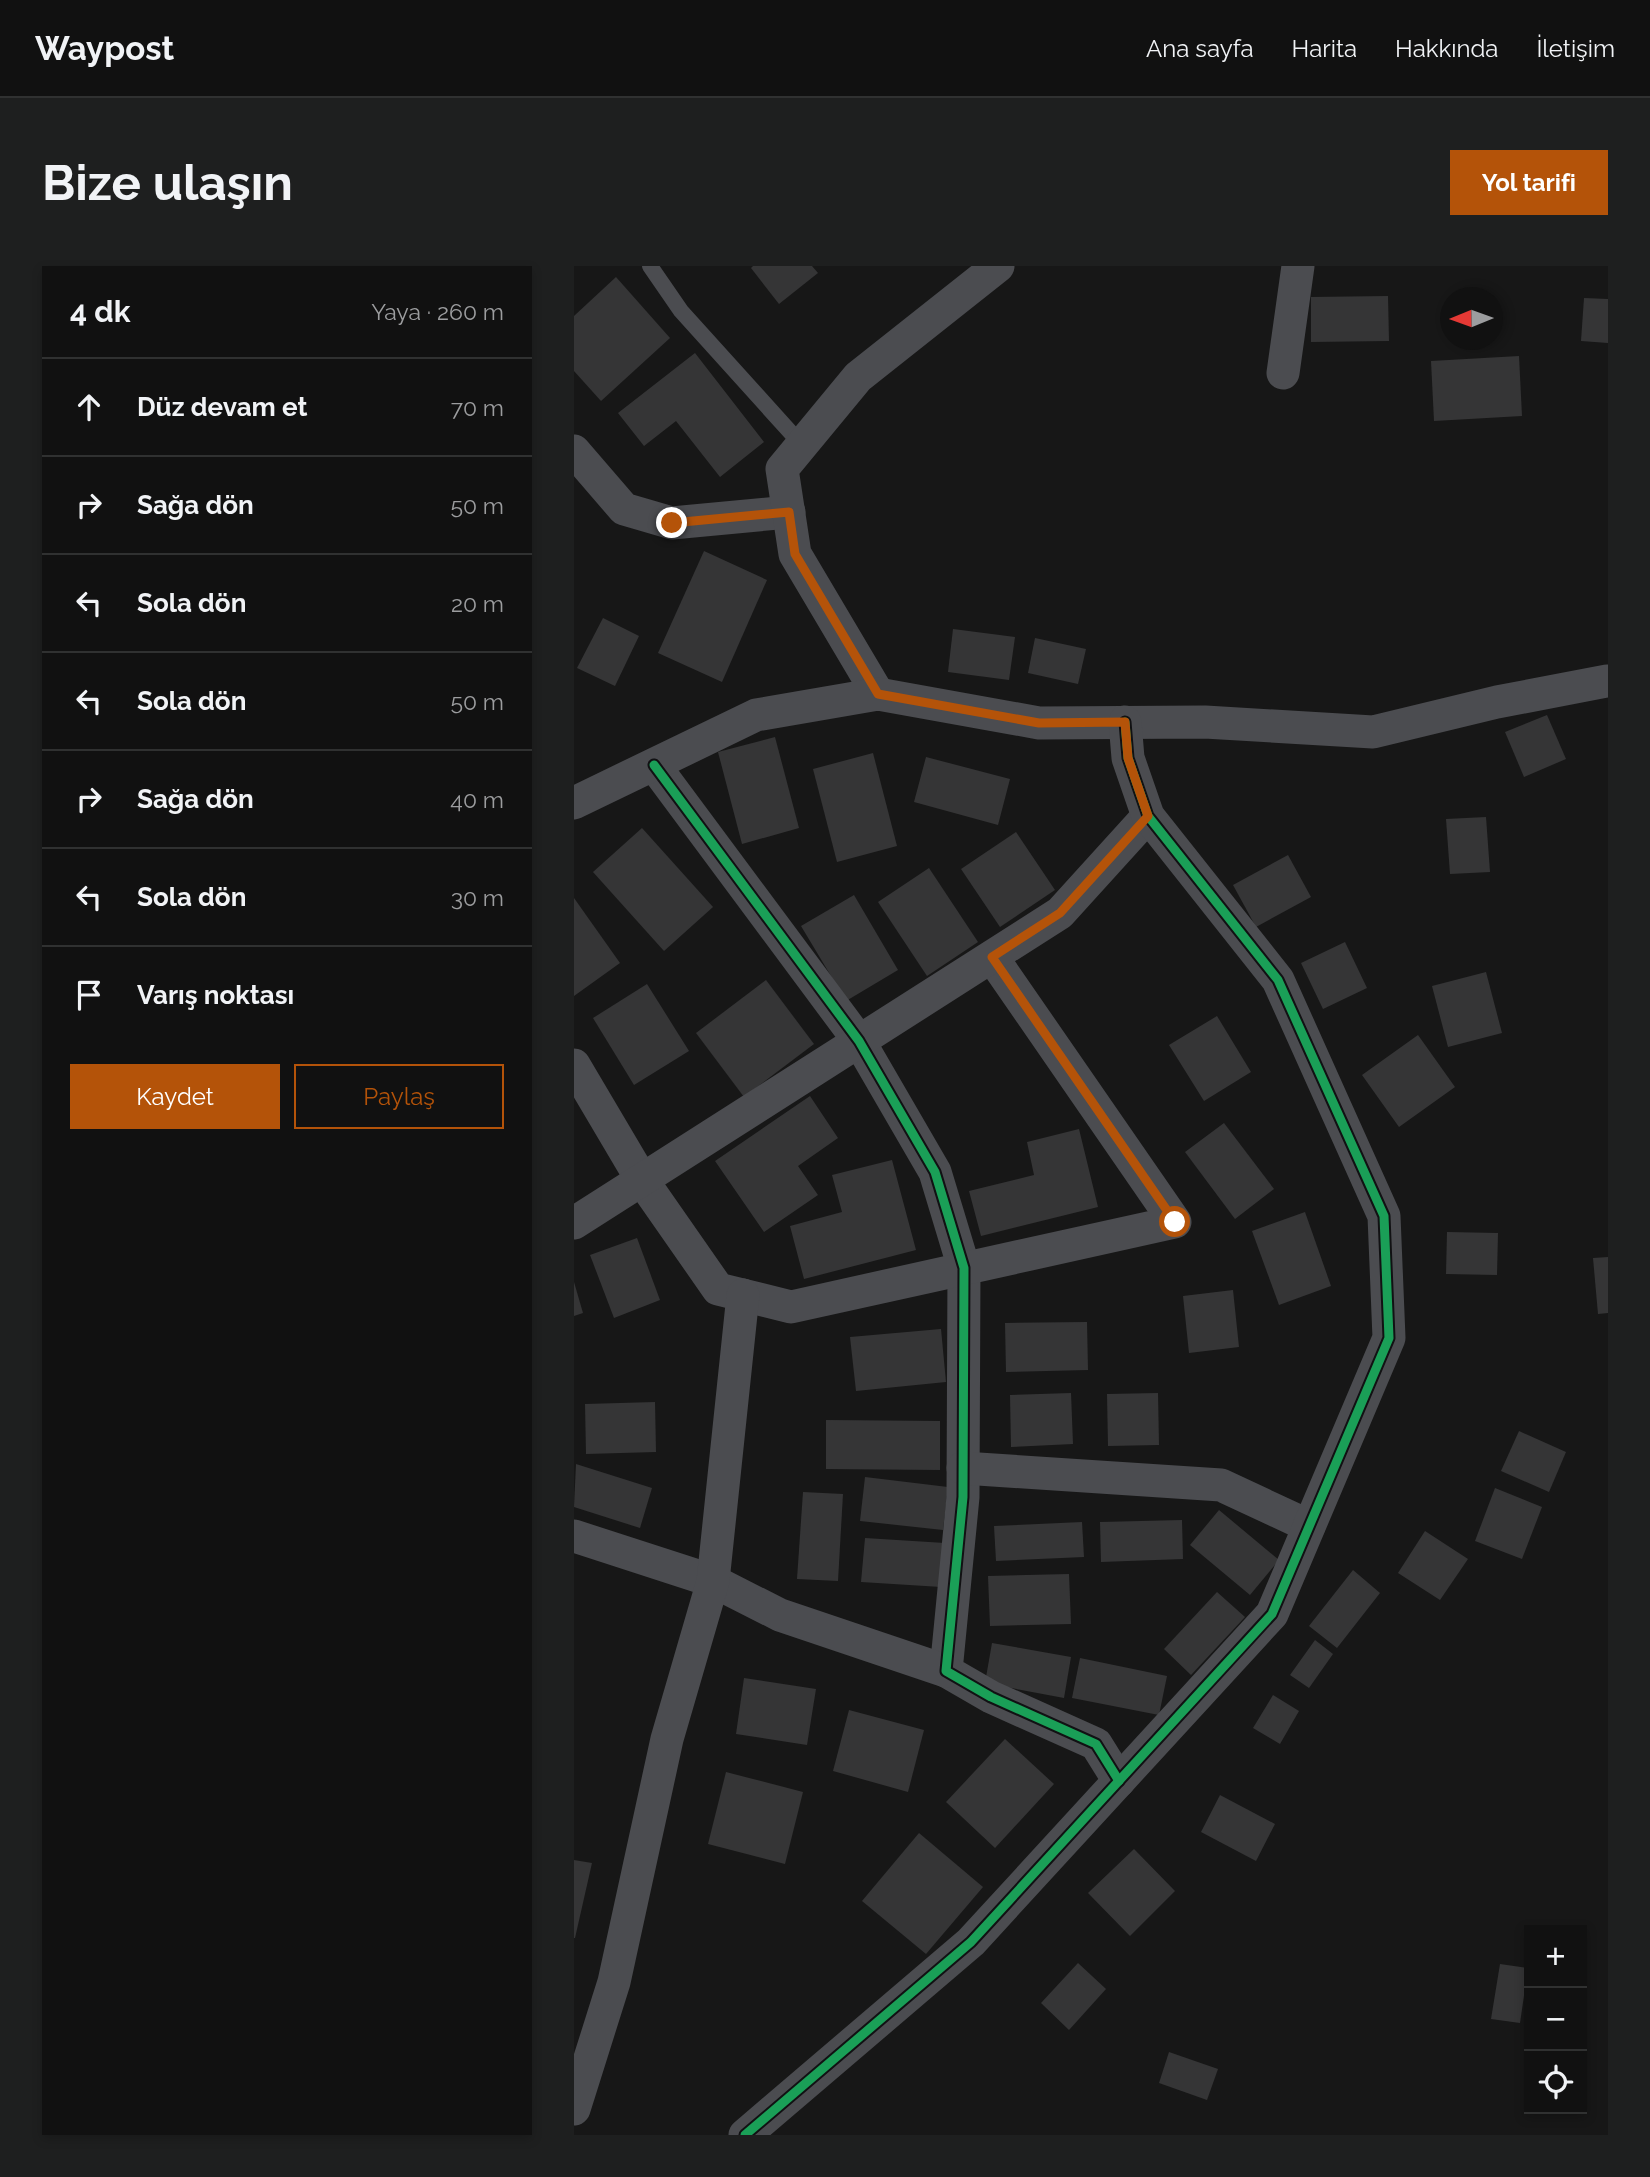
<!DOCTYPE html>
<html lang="tr">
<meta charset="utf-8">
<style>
body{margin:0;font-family:Raleway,sans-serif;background:#1e1f1f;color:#f1f3f6}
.controls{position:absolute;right:21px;bottom:21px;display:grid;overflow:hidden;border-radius:0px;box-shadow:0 4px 10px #0003}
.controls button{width:63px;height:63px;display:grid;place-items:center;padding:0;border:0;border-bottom:2px solid #303131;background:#111;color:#f1f3f6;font:35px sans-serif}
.compass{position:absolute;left:866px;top:21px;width:63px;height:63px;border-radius:50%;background:#111;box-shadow:0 4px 10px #0003;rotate:269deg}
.stop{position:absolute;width:21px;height:21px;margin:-16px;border:5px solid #b45309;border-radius:50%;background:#fff}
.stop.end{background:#b45309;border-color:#fff;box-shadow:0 2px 7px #0008}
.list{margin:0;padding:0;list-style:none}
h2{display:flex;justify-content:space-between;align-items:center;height:91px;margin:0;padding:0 28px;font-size:30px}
h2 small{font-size:23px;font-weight:400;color:#9c9d9f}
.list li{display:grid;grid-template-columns:46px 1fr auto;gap:21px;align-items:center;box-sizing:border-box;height:98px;padding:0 28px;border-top:2px solid #303131}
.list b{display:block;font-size:26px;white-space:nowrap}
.list em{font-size:23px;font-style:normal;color:#9c9d9f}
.actions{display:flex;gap:14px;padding:21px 28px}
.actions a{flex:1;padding:16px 0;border:2px solid #b45309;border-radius:0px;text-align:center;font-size:24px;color:#b45309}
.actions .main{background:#b45309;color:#fff}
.icon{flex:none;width:38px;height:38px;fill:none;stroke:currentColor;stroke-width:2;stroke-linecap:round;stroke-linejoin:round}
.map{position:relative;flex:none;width:1034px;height:1869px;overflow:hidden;border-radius:0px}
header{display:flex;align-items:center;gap:42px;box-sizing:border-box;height:98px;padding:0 35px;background:#111;border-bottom:2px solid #303131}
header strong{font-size:33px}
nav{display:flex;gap:38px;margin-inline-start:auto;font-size:24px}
.intro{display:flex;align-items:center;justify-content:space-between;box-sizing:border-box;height:168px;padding:0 42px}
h1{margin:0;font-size:49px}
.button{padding:18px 32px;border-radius:0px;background:#b45309;color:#fff;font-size:24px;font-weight:700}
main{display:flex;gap:42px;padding:0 42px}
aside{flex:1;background:#111;border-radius:0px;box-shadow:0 4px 10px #0003}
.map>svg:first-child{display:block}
</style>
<header>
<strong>Waypost</strong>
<nav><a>Ana sayfa</a><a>Harita</a><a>Hakkında</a><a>İletişim</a></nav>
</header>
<div class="intro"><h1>Bize ulaşın</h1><a class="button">Yol tarifi</a></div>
<main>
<aside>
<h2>4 dk<small>Yaya · 260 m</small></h2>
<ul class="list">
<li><svg class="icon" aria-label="ahead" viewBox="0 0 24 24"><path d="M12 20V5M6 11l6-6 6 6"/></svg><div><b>Düz devam et</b></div><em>70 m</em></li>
<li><svg class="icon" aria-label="right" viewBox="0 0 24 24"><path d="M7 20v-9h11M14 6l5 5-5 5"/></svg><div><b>Sağa dön</b></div><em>50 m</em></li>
<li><svg class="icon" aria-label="left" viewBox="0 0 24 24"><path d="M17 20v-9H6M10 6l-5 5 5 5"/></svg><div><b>Sola dön</b></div><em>20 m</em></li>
<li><svg class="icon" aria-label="left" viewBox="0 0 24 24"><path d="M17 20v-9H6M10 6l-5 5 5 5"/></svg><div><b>Sola dön</b></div><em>50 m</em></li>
<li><svg class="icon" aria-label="right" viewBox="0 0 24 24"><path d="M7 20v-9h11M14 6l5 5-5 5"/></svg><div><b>Sağa dön</b></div><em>40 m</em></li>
<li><svg class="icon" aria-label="left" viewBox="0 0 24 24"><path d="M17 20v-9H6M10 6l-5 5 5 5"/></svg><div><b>Sola dön</b></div><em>30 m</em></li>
<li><svg class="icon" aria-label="arrive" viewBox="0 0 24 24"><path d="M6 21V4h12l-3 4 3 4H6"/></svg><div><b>Varış noktası</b></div></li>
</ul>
<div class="actions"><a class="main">Kaydet</a><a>Paylaş</a></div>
</aside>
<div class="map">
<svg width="1034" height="1869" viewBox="0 0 1034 1869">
<rect width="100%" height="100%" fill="#171717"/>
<!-- building -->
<g fill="#353536">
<polygon points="179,0 238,0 244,7 205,38 177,2"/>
<polygon points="42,11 96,72 27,135 0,105 0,50"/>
<polygon points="814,30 815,75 737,76 737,31"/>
<polygon points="1010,32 1034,33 1034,77 1007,75"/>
<polygon points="121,87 190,176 146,211 102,155 70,180 44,147"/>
<polygon points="945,90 948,150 860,155 857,95"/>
<polygon points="130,285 193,314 148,416 84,387"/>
<polygon points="29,352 65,370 41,420 3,402"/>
<polygon points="379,363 441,371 435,414 374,406"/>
<polygon points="461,372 512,383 504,418 454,407"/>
<polygon points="973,449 992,493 950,511 931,466"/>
<polygon points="201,471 225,562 168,578 144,486"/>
<polygon points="299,487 323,580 263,596 239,503"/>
<polygon points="352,491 436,513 424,559 340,536"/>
<polygon points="912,551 916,606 876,608 872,553"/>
<polygon points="68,562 139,641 90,685 19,606"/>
<polygon points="442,566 481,624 426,661 387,603"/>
<polygon points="714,589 737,631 682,661 659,619"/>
<polygon points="355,602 404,676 353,710 304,636"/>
<polygon points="280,629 324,704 272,735 227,660"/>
<polygon points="0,632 46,697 0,730"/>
<polygon points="771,676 793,722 749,743 727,697"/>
<polygon points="912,706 928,767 874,781 858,720"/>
<polygon points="192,714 240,778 170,831 122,767"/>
<polygon points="73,718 115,785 60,819 19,752"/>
<polygon points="643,750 677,806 630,835 595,779"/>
<polygon points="844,769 881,821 825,861 788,809"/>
<polygon points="236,830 264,872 224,900 244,929 190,966 141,895"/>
<polygon points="650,857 700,923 661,953 611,886"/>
<polygon points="505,863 524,941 407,970 395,925 460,909 453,876"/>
<polygon points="318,894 342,984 230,1013 216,960 268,946 258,909"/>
<polygon points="731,946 757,1020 705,1039 678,965"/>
<polygon points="873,966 924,967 923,1009 872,1008"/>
<polygon points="63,972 86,1034 40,1052 16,989"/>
<polygon points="1034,991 1034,1047 1024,1048 1019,992"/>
<polygon points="0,1016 9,1047 0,1050"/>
<polygon points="659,1024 665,1081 615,1087 609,1030"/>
<polygon points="513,1056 514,1104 432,1106 431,1057"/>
<polygon points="367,1063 372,1116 282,1125 276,1071"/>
<polygon points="497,1127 499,1178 437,1181 436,1129"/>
<polygon points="584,1127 585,1179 534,1180 533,1128"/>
<polygon points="81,1136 82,1186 12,1188 11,1138"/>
<polygon points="252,1154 366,1155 366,1204 252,1203"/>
<polygon points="945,1165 992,1186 975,1226 927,1205"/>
<polygon points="2,1198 78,1222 66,1262 0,1241"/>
<polygon points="291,1211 374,1221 369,1264 286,1255"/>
<polygon points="921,1222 968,1241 948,1293 901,1275"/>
<polygon points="229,1226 269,1228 264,1315 223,1313"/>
<polygon points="645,1244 705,1294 676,1329 616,1279"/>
<polygon points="608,1254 609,1293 527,1296 526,1256"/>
<polygon points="508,1256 510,1291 422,1295 420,1260"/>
<polygon points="851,1265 894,1293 866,1334 824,1307"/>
<polygon points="291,1272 371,1277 367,1321 287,1316"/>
<polygon points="779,1304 806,1327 763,1382 735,1360"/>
<polygon points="495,1308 497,1358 416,1360 414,1310"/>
<polygon points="643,1326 671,1351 617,1409 590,1383"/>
<polygon points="741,1374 759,1388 735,1422 716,1409"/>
<polygon points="418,1377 497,1391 490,1432 411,1417"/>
<polygon points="506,1392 593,1410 585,1449 498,1432"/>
<polygon points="170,1412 242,1423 233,1479 162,1468"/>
<polygon points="699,1429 725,1445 706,1478 679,1462"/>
<polygon points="275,1444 350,1464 334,1526 259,1505"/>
<polygon points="431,1473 480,1518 421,1582 372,1536"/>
<polygon points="152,1506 229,1526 211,1598 134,1578"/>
<polygon points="646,1529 701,1558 682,1595 627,1566"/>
<polygon points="345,1567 409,1621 352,1688 288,1635"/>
<polygon points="560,1583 601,1625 556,1670 514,1627"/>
<polygon points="0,1594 18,1597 1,1672 0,1672"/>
<polygon points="504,1697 532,1723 495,1764 467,1737"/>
<polygon points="926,1698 954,1702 946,1757 917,1753"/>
<polygon points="595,1786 644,1803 633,1834 585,1817"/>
</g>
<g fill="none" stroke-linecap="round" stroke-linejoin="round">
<!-- lane -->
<polyline stroke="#4b4c50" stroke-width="16" points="76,0 107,45 228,179"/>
<!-- street -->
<g stroke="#4b4c50" stroke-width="33">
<polyline points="709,107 724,0"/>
<polyline points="0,185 50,243 98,257 215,246"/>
<polyline points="304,428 221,288 208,203 284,111 424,0"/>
<polyline points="80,499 285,775 361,906 390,1002 389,1231 372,1405 417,1431 522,1478 545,1515"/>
<polyline points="0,537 182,449 304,428 465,457 631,456 799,466 923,436 1033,415"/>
<polyline points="0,799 68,914 144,1023 217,1041 601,956 418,691"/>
<polyline points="0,957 486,647 574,550"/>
<polyline points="389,1202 647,1219 735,1260"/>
<polyline points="0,1270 139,1315 206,1349 372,1405"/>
<polyline points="0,1843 40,1716 93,1473 139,1315 169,1029"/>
<polyline points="171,1869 397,1676 698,1348 815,1072 810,950 704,714 574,550 554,492 551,456"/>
</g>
<!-- cycleway casing -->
<g stroke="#111113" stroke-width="13">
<g id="cycleway">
<polyline points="80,499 285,775 361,906 390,1002 389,1231 372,1405 417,1431 522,1478 545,1515"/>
<polyline points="171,1869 397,1676 698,1348 815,1072 810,950 704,714 574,550 554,492 551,456"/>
</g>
</g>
<!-- cycleway -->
<use href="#cycleway" stroke="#1a9f57" stroke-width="9"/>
</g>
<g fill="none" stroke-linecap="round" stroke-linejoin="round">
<!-- route -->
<polyline stroke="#b45309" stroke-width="9" points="98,257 215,246 221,288 304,428 465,457 551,456 554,492 574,550 486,647 418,691 601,956"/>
</g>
</svg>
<div class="controls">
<button>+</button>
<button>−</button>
<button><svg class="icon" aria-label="locate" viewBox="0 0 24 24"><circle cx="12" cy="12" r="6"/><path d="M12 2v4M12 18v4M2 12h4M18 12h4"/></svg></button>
</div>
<svg class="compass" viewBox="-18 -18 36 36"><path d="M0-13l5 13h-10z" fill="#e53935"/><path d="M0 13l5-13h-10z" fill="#9c9d9f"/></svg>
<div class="stop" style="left:601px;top:956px"></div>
<div class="stop end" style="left:98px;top:257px"></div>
</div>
</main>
